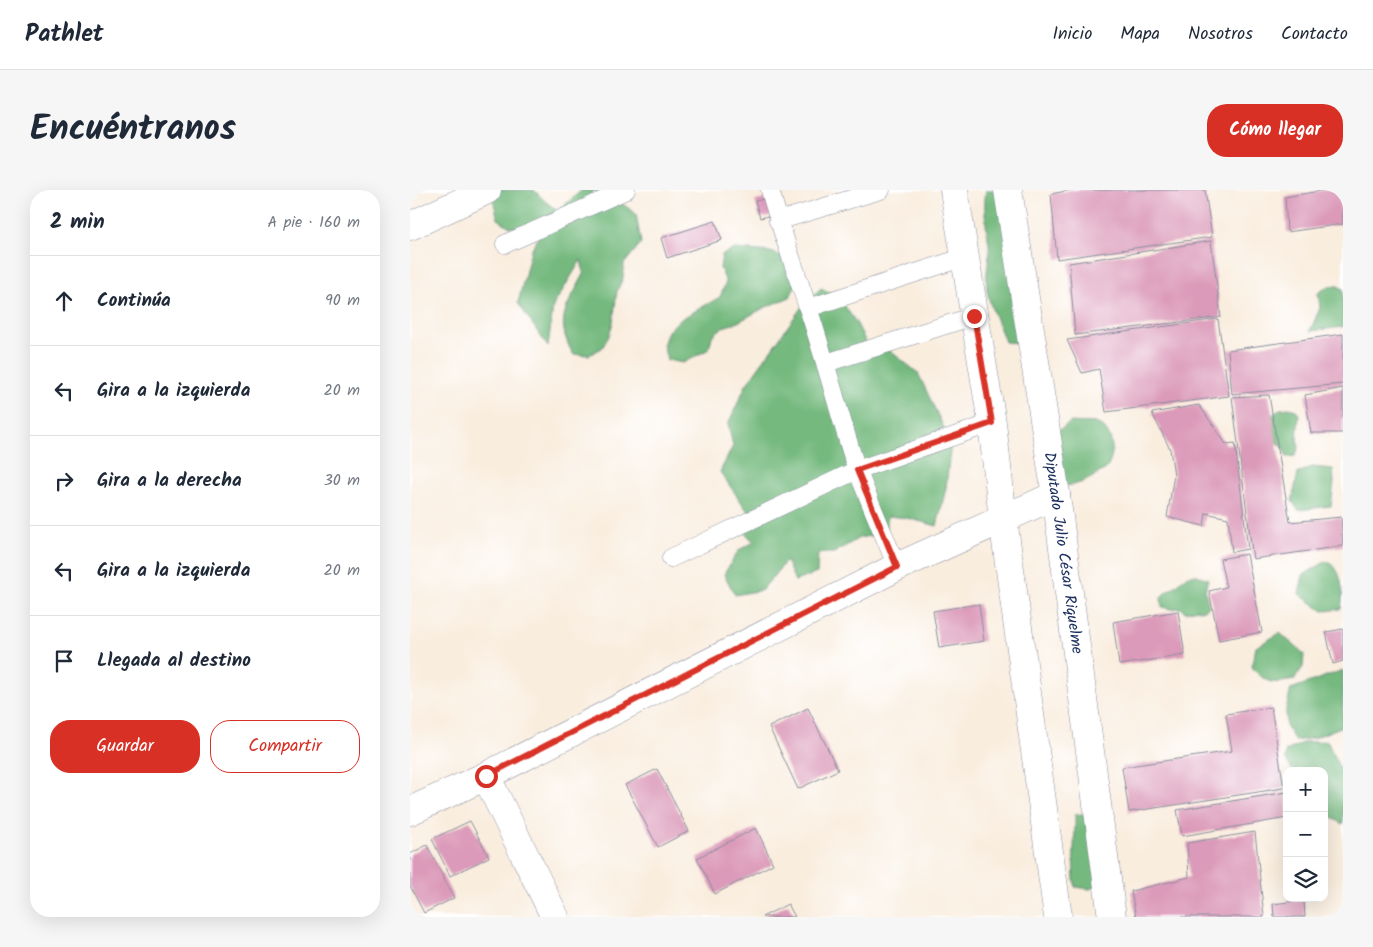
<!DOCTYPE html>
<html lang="es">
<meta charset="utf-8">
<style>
body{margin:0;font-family:Kalam,sans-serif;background:#f6f6f7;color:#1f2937}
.controls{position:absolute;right:15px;bottom:15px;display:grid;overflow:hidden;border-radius:10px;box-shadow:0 5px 20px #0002}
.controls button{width:45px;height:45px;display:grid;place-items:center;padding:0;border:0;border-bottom:1px solid #e0e1e3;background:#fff;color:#1f2937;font:25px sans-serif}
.stop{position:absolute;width:15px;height:15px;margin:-11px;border:4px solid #d93025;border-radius:50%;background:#fff}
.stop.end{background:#d93025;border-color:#fff;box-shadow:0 1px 5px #0008}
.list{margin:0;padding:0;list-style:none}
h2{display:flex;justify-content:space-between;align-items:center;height:65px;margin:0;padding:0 20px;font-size:21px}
h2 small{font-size:16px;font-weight:400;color:#747a83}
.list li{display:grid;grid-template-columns:32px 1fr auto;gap:15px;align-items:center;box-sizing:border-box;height:90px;padding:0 20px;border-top:1px solid #e0e1e3}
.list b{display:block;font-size:19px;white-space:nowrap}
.list em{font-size:16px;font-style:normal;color:#747a83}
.actions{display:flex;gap:10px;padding:15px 20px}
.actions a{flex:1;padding:11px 0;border:1px solid #d93025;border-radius:20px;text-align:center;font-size:18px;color:#d93025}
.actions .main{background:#d93025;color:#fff}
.icon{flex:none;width:28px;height:28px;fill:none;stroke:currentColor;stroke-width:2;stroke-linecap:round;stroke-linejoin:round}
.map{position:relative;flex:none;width:933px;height:727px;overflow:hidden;border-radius:20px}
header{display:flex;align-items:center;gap:30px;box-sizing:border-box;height:70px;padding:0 25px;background:#fff;border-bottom:1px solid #e0e1e3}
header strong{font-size:24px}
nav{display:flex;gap:28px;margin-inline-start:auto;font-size:18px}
.intro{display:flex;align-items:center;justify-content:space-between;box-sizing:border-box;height:120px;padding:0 30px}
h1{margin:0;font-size:35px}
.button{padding:12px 22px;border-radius:20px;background:#d93025;color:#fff;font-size:18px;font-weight:700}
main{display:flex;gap:30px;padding:0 30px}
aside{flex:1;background:#fff;border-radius:20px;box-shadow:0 5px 20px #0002}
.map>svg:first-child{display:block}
</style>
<header>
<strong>Pathlet</strong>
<nav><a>Inicio</a><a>Mapa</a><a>Nosotros</a><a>Contacto</a></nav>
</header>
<div class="intro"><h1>Encuéntranos</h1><a class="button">Cómo llegar</a></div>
<main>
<aside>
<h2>2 min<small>A pie · 160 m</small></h2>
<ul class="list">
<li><svg class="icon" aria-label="ahead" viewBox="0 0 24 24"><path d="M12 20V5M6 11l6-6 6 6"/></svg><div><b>Continúa</b></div><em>90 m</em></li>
<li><svg class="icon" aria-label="left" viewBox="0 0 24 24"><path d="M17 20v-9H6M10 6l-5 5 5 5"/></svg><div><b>Gira a la izquierda</b></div><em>20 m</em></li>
<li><svg class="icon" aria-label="right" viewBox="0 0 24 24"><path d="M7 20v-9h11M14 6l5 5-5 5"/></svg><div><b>Gira a la derecha</b></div><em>30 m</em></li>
<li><svg class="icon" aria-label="left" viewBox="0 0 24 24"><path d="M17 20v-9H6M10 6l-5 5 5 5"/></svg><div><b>Gira a la izquierda</b></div><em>20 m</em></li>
<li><svg class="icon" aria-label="arrive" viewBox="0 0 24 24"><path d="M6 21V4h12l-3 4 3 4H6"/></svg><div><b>Llegada al destino</b></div></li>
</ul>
<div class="actions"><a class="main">Guardar</a><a>Compartir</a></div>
</aside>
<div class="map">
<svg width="933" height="727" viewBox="0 0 933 727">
<rect width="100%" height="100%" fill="#fff"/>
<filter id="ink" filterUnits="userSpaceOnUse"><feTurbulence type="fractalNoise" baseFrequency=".02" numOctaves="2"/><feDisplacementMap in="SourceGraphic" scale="10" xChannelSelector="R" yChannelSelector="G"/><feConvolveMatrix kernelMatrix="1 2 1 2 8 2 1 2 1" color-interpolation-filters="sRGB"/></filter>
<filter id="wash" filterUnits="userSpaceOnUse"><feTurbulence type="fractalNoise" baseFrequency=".0096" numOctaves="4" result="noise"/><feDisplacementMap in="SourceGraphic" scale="20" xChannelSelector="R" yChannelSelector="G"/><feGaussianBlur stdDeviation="1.12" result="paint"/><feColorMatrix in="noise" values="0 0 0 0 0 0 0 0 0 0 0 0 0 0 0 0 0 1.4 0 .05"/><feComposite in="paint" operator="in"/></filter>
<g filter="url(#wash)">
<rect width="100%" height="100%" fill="#f9edde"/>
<!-- forest -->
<g fill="#74b97e" stroke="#48746e">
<path d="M78,0H124L136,12L148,21L172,0C195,0 209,11 226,24L231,53L214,74L213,88L207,101L203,132L199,146L192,158L179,165L163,164C143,128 158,116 174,84L171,70L143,116L138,157L108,113L121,60L129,46L117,40L100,37L88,29L81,2Z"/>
<path d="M576,0H603L609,153L595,152C589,134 580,119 577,100C575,85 580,69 579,54C576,35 573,18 576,0Z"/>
<polygon points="325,59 361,62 374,67 386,94 380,107 354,118 326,133 313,137 302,146 299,159 273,173 257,170 253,155 258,141 269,130 310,107 316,92 310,78 312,65"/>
<polygon points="922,96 928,96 933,99 933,137 900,141 910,118 908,103 917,97"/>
<polygon points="411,98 428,106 447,134 459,159 479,160 508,183 541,253 536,298 527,336 497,328 478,326 476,343 449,348 424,363 408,363 407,383 385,391 376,371 352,400 325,405 314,384 329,360 344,352 332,340 339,323 310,282 323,256 318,234 336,195 393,115"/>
<polygon points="879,218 886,220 889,225 887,249 889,257 885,266 877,267 872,256 863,249 859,228 870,219"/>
<path d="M661,232C669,233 678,232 685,233C703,238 707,265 696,279C693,281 688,283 686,285C675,292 667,295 653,296L642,245Z"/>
<polygon points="902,277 923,279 924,292 921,316 888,320 882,311 888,283"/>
<path d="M917,371C920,373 924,376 926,379C933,388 933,409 931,419L913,421L889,404L893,385Z"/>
<path d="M780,385H787L798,389L795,401L799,417L791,421L787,419L775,422L771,418L761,419L752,417L751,407C756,401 761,399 767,395C772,390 773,387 780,385Z"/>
<path d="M870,443L894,464L893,477L884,490C861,494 858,495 842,477L846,457Z"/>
<polygon points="933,480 933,536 904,548 885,551 876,536 876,519 881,499"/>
<path d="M917,551C922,560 927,576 933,582V634L918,626L914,620V581H883L875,569L876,561L895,552Z"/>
<path d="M665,623L675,626L693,693L680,699L665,697C661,672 666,648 665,623Z"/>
</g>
<g id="blocks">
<!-- building -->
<g fill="#db9ab9">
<polygon points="661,0 795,0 802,47 647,69 641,4"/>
<polygon points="915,0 933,0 933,34 877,42 875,7"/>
<polygon points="358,8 363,25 350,28 345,11"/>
<polygon points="305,31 312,50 257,68 251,48"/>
<polygon points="801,51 811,127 665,145 659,73"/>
<polygon points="808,129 819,206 696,222 689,179 672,183 657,150"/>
<polygon points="933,144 933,194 822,204 818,160"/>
<polygon points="933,198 933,243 901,243 895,205"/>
<polygon points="859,205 880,332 931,327 933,356 843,369 822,207"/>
<polygon points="789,215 816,254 825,253 838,359 822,362 818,328 796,323 794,336 757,327 764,285 760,259 742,223"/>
<polygon points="837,364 852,442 809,450 799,401 816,397 810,369"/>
<polygon points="569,414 574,451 529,458 523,421"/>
<polygon points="768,421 775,465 709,475 703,432"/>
<polygon points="933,439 933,471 923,474 916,442"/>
<polygon points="861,517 874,598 719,622 712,577 822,561 816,524"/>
<polygon points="398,518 428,580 388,599 359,537"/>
<polygon points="247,579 279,641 248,657 215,595"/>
<polygon points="877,602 877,628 772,646 767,620"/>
<polygon points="60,631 79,667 40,686 22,649"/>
<polygon points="346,638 363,674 305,704 287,668"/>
<polygon points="845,642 854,727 726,727 721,701 779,687 777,653"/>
<polygon points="17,655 44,708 14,723 0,696 0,664"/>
<polygon points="894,710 895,727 864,727 863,714"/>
<polygon points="378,714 385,727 352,727"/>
</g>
</g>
</g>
<g filter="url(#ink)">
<use href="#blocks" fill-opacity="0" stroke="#8a8e9e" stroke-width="1"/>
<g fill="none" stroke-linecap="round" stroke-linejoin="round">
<!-- service casing -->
<g stroke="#8a8e9e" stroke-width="19">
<g id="service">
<path d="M360,0C372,44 388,87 402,130C418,180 431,230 447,280L582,233"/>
<polyline points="368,31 471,0"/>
<polyline points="95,54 216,0"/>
<polyline points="398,118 555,67"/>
<polyline points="416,173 564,126"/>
<polyline points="261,368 447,280 487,377"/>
</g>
</g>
<!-- minor casing -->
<g stroke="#8a8e9e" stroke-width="29">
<g id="minor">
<polyline points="0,36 77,0"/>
<polyline points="76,586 145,727"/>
<polyline points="0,621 76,586 487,377 646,305"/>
</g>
</g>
<!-- tertiary casing -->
<g stroke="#8a8e9e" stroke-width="29">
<g id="tertiary">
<polyline points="544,0 582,233 593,329 648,727"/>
<polyline points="598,0 646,305 702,727"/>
</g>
</g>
<!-- service -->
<use href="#service" stroke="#fff" stroke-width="18"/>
<!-- minor -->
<use href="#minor" stroke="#fff" stroke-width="28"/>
<!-- tertiary -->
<use href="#tertiary" stroke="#fff" stroke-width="28"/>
</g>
</g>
<g fill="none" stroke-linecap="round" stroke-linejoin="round" filter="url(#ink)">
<!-- route -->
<polyline stroke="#d93025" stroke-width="6" points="76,586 487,377 447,280 582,233 564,126"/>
</g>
<g text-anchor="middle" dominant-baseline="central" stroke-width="4" stroke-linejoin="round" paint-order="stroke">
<!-- street labels -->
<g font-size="16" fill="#1b2f5e" stroke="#fff">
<text transform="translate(653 363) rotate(82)">Diputado Julio César Riquelme</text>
</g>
</g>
</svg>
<div class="controls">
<button>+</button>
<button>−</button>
<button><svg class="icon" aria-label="layers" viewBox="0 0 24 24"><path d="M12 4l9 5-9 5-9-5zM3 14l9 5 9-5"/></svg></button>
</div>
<div class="stop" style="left:76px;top:586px"></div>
<div class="stop end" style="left:564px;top:126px"></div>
</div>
</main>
